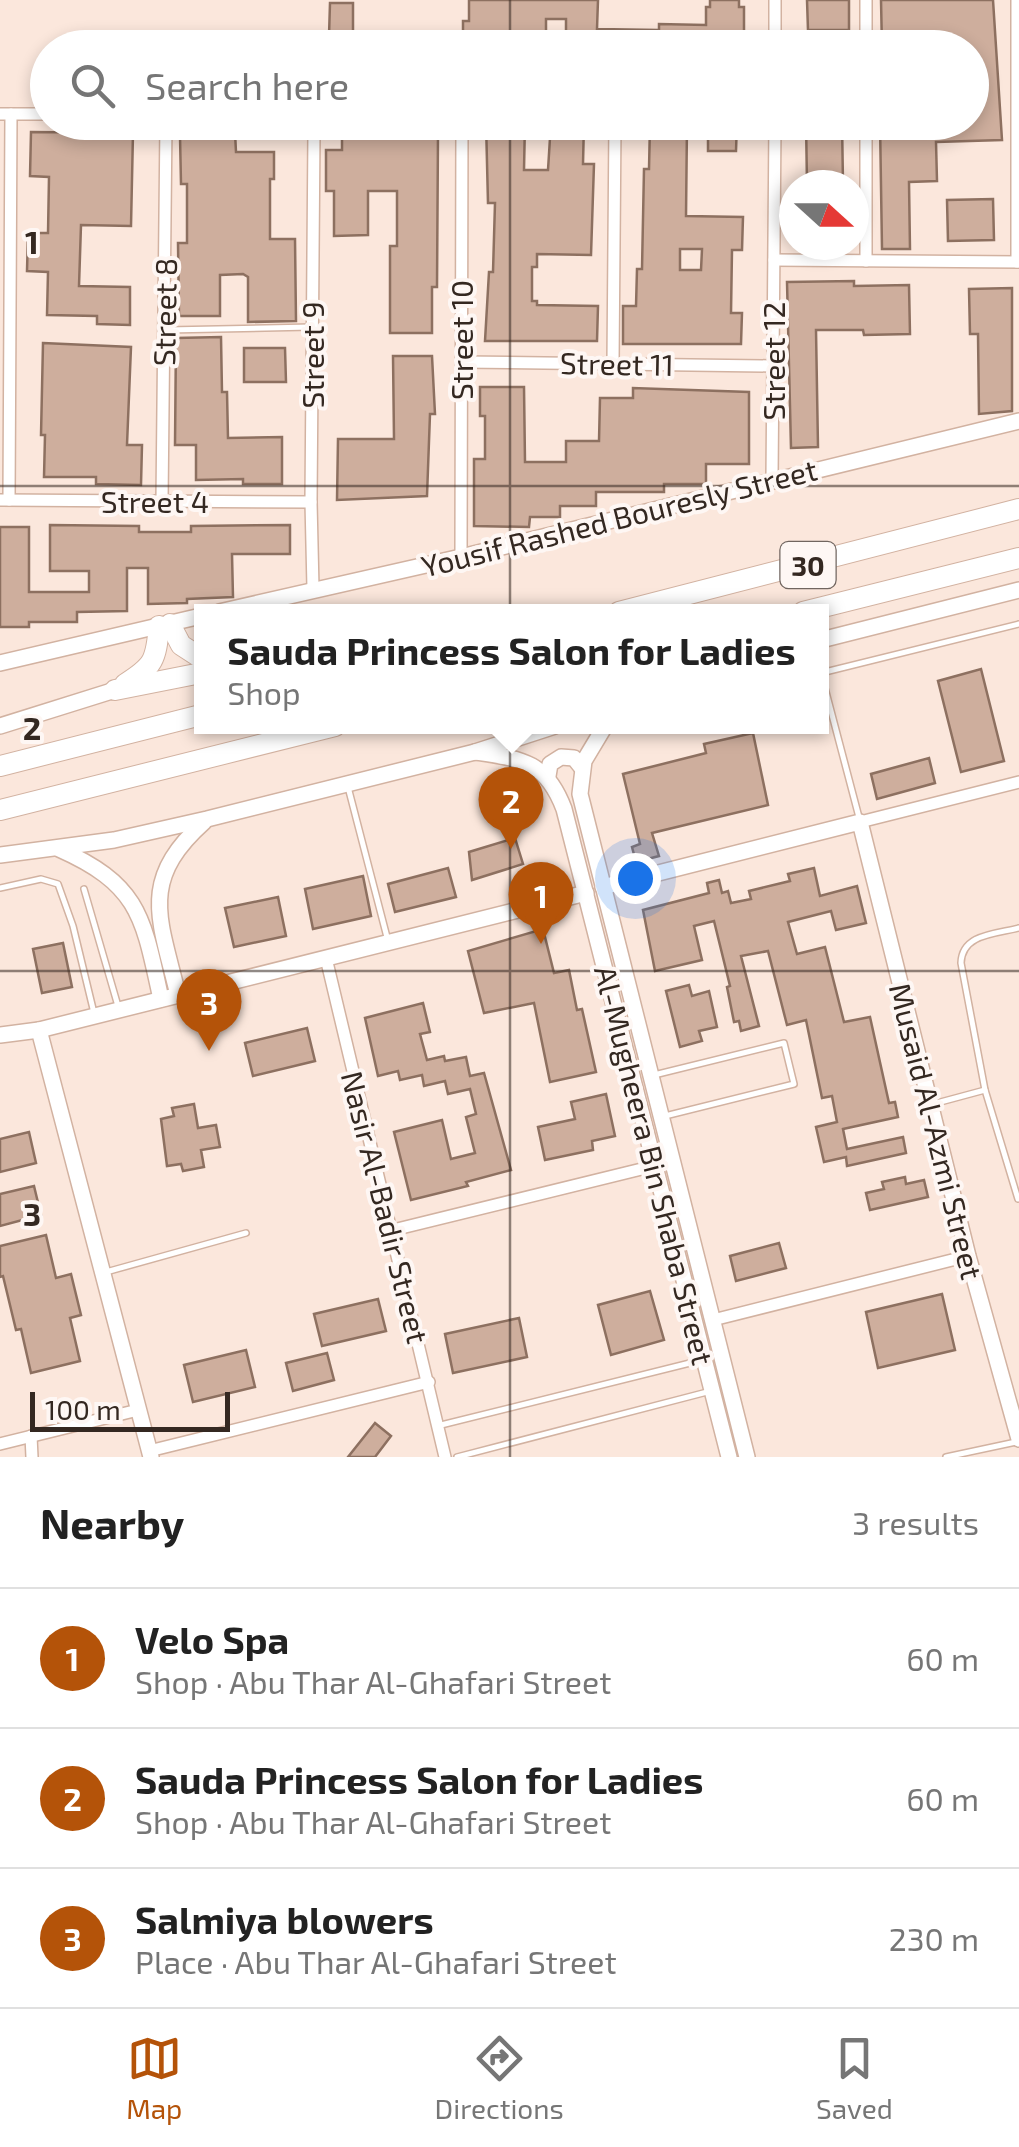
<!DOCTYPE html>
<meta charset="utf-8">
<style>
body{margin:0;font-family:"Exo 2",sans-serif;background:#f2f2f2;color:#222}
.compass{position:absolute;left:779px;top:170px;width:90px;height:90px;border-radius:50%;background:#fff;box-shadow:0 5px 15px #0003;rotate:111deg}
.scale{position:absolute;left:30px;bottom:25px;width:200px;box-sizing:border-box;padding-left:10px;border:5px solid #342821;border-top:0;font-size:28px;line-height:35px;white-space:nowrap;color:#342821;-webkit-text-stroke:8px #fef7f4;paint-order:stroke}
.you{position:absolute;left:635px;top:878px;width:35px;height:35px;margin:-25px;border:8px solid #fff;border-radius:50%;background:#1a73e8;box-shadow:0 0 0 15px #1a73e833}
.badge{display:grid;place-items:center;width:65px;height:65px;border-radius:50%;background:#b45309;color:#fff;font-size:32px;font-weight:700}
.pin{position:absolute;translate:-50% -82px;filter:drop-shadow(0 2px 5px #0008)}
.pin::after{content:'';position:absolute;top:52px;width:35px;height:30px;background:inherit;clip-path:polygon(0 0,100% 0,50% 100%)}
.popup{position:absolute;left:194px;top:604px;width:635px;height:130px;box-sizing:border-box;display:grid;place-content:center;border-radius:0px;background:#fff;filter:drop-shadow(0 2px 8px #0005);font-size:32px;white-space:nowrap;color:#767676}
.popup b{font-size:38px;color:#222}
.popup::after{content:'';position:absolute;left:50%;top:100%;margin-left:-20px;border:20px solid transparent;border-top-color:#fff}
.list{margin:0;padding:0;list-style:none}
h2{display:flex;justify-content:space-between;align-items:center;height:130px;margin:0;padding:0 40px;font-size:42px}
h2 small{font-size:32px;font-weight:400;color:#767676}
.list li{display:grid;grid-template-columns:65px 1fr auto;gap:30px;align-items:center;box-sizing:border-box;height:140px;padding:0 40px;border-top:2px solid #e0e0e0}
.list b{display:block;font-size:38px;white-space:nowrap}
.list p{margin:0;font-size:32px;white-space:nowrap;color:#767676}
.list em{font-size:32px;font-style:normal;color:#767676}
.icon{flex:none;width:55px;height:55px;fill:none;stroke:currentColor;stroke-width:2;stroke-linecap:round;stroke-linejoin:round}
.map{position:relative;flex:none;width:1019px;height:1457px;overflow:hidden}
.search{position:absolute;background:#fff;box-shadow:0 5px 15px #0003;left:30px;right:30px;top:30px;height:110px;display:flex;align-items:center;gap:25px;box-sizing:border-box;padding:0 35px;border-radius:55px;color:#767676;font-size:38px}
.sheet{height:550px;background:#fff}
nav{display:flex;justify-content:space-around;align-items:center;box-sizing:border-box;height:140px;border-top:2px solid #e0e0e0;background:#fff;font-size:28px;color:#767676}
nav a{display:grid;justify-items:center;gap:5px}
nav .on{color:#b45309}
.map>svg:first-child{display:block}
</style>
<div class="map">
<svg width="1019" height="1457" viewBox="0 0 1019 1457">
<rect width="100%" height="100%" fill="#fbe7dc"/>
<!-- building -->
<g fill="#ceae9d" stroke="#8d7060" stroke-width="2.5" fill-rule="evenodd">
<polygon points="469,0 598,0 597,29 659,30 659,24 706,25 706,7 710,7 710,0 739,0 739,7 744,7 744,48 566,48 566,19 546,19 546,48 463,48 463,21 469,21"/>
<polygon points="807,0 849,0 849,30 808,30"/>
<polygon points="881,0 993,0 1002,140 936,142 937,181 909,182 910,249 882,249 880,122 972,122 972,48 882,48"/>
<polygon points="330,3 353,3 353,36 329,36"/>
<polygon points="342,122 447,122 447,134 438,134 437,287 432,287 432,333 390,333 390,246 397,246 397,191 368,191 368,235 334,236 334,191 326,191 326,150 342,150"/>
<polygon points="486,122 525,122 524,170 548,170 551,122 584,122 583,164 594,164 591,255 537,254 537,267 532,267 532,301 537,301 537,305 598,306 597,341 485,341 489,272 493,272 495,203 488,203"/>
<polygon points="708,122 737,122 736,151 708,151"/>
<polygon points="806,122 842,122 843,183 807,184"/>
<path d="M650,124H687L686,216L743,217L742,250H732L731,313H742L741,344H623V306H636L637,269H642L644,169H649ZM680,249H702L701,270H680Z"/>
<polygon points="31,132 133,133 131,226 81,225 79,286 130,287 130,325 97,324 97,316 47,315 48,272 27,271 28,233 48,233 49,177 30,176"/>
<polygon points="235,132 236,152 274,152 274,179 270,179 270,239 295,239 296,321 248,322 248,277 243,274 220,275 220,316 179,316 178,243 187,243 187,184 181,184 180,136"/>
<polygon points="993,199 994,240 948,241 947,200"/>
<polygon points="854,281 854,286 909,285 910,334 864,335 863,330 816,330 818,447 791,448 787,282"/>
<polygon points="1012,288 1012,411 979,414 978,334 970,334 969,289"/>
<polygon points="221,337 222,392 227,392 228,438 282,437 282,484 243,484 243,479 196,480 196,445 175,445 176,338"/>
<polygon points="43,343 131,347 127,445 142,445 141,485 96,484 96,477 44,477 45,435 41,435"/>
<polygon points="244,348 285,348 286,382 244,382"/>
<polygon points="393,356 432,356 435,414 430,414 427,496 337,500 338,439 394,439"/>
<polygon points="480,387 524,387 525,462 566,462 566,441 599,441 600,398 633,398 633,388 749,392 749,464 706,464 706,484 664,484 664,492 596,492 596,506 560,506 560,517 530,517 529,527 474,526 474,459 485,459 485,416 480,416"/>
<polygon points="50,525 139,526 139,532 191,532 191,526 290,525 290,554 232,554 233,597 187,599 187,603 148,604 148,568 127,568 127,611 77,612 77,622 29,622 29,627 0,627 0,527 29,527 29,592 89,592 89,571 50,571"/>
<polygon points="981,669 1004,761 961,772 938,681"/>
<polygon points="753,733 768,805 652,833 659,856 636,862 632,847 640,844 623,774 706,753 704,744"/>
<polygon points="929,758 935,783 877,799 871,774"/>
<polygon points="515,838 523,864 472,880 469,852"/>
<polygon points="448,868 456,897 395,912 388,884"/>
<polygon points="814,868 820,896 857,886 866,923 836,930 831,911 788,922 797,954 825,947 844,1022 870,1017 889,1103 895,1102 898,1117 843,1129 847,1149 903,1137 906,1153 847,1166 846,1157 824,1162 816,1127 837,1122 832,1096 822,1098 806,1020 787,1025 768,951 741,956 759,1026 741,1031 739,1021 734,1022 727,987 730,986 714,921 694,926 702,960 655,971 643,910 709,893 707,883 719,880 722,893 728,891 731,903 751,899 749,891 790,881 788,874"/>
<polygon points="363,876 371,916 313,929 305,889"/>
<polygon points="278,897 286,936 234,947 225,908"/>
<polygon points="543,929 554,973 569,970 577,1010 582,1009 596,1072 550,1082 534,1003 484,1013 468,951"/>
<polygon points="63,943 72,987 42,993 33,949"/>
<polygon points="689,985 692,996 709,991 717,1027 699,1031 702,1041 680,1047 666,991"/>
<polygon points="423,1003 430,1032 420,1034 427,1060 444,1056 445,1061 466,1057 470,1076 484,1073 511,1170 466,1182 468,1186 411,1200 394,1132 442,1120 451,1159 475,1153 466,1117 476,1114 470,1089 448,1094 445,1081 424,1086 422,1075 400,1080 398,1071 378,1076 365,1018"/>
<polygon points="307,1028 315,1061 253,1076 245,1043"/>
<polygon points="606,1094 615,1136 592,1141 593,1150 545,1160 538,1127 575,1119 571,1102"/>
<polygon points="194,1104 198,1128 216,1125 220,1147 201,1150 204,1167 183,1171 181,1164 167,1166 161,1119 174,1116 172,1108"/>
<polygon points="29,1132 36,1163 0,1172 0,1139"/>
<polygon points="905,1177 906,1184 924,1180 928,1197 870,1210 866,1193 884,1189 882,1182"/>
<polygon points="34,1186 41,1215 0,1226 0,1194"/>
<polygon points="46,1235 56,1278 71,1274 81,1315 70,1318 80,1361 31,1373 21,1329 16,1330 3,1276 0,1277 0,1246"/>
<polygon points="779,1243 786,1268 736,1281 730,1256"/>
<polygon points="650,1291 664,1340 611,1355 598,1305"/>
<polygon points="942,1294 955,1350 878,1368 866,1312"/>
<polygon points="378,1299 386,1331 322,1346 314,1314"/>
<polygon points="519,1318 527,1357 453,1373 445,1334"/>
<polygon points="246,1350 255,1387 193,1402 184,1365"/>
<polygon points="327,1353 334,1380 293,1391 286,1363"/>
<polygon points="375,1423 391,1436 375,1457 348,1457"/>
</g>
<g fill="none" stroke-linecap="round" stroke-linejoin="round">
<!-- lane casing -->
<g stroke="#d2b2a1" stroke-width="8">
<g id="lane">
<polyline points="167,330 311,327"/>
<polyline points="348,787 388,941"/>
<polyline points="860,821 821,673 1019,624"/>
<polyline points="0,888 41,879 58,884 73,926 94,1013"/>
<polyline points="84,889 118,1006"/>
<polyline points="654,1075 784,1043 794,1084 665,1116"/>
<polyline points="933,1104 985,1090"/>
<path d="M1018,1199L985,1090L961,963C962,934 995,934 1019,928"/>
<polyline points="106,1272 246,1233"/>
<polyline points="441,1425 702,1360"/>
<polyline points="457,1457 711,1391"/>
<polyline points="946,1457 1016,1442"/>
</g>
</g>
<!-- street casing -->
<g stroke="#d2b2a1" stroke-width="14">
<g id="street">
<polyline points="866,0 866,48"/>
<polyline points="775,48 775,0"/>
<polyline points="0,114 48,114"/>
<polyline points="311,122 314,132 311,502 313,588"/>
<polyline points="866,122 866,261"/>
<polyline points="774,260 1019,262"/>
<polyline points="1017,262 1017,0"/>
<polyline points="462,362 772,366"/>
<polyline points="613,363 615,122"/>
<polyline points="772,479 775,122"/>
<polyline points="0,500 311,502"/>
<polyline points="9,500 11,114"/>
<polyline points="162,501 166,122"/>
<polyline points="461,557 462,122"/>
<polyline points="860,822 1019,782"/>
<polyline points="326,958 445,1457"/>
<polyline points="389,1231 662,1164"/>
<polyline points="713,1320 968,1256"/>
<polyline points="31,1436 32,1457"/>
<polyline points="0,1444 138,1410"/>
<polyline points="149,1451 429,1382"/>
</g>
</g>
<!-- secondary casing -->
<g stroke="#d2b2a1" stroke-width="18">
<g id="secondary">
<polyline points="219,612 461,557 1019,421"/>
<polyline points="821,640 1019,590"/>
<polyline points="0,663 201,616"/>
<polyline points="0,726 115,690"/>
<polyline points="605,726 584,761 580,794 747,1457"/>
<path d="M475,752C522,759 546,761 564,809L729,1457"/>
<polyline points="548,776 550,764 561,757 574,758 582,768"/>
<path d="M59,849C140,885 143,917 161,999"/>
<polyline points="0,855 114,840 207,819 475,752 555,726"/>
<polyline points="603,887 860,822 968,1256 1019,1439"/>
<path d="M178,995C160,919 138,881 204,822"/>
<polyline points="39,1030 151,1457"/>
<polyline points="0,1035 39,1030 586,893"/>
</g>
</g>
<!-- highway casing -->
<g stroke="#d2b2a1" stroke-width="22">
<g id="highway">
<polyline points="619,612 1019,509"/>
<polyline points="803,612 1019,558"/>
<polyline points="170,624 181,645 201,658"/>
<path d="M125,684C154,666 156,660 159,626"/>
<polyline points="115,690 201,673"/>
<polyline points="0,766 201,715"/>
<polyline points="0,810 335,726"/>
</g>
</g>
<!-- lane -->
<use href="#lane" stroke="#fff" stroke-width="5"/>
<!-- street -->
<use href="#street" stroke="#fff" stroke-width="11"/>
<!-- secondary -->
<use href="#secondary" stroke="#fff" stroke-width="15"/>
<!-- highway -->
<use href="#highway" stroke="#fff" stroke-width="20"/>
</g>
<!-- grid -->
<path fill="none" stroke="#342821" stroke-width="2.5" stroke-opacity="0.55" d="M510,0V48M510,122V1457M0,486H1019M0,971H1019"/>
<g text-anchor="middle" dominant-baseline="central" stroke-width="8" stroke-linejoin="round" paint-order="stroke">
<!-- shield labels -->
<rect fill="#fef7f4" stroke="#716660" stroke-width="2.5" x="780.5" y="542" width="55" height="46" rx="8"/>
<g font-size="28" font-weight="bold" fill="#342821">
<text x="808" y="565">30</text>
</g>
<!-- street labels -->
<g font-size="30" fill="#342821" stroke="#fef7f4">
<text transform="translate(164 312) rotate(-89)">Street 8</text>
<text transform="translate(461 340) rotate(-90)">Street 10</text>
<text transform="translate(312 355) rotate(-90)">Street 9</text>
<text transform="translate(773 361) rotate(-90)">Street 12</text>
<text transform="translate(617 363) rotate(1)">Street 11</text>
<text x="155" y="501">Street 4</text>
<text transform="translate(619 517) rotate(-14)">Yousif Rashed Bouresly Street</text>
<text transform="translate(937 1131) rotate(76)">Musaid Al-Azmi Street</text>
<text transform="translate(655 1165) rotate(76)">Al-Mugheera Bin Shaba Street</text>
<text transform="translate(386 1207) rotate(76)">Nasir Al-Badir Street</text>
</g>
</g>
<g font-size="32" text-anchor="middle" font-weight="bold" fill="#342821" stroke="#fef7f4" stroke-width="8" stroke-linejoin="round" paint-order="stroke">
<text x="32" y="254">1</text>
<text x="32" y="740">2</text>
<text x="32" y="1226">3</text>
</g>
</svg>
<svg class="compass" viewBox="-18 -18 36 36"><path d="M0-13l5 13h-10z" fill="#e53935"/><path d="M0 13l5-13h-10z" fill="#767676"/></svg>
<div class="scale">100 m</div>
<div class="you"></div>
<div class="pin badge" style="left:541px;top:944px">1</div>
<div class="pin badge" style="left:511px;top:849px">2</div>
<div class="popup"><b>Sauda Princess Salon for Ladies</b>Shop</div>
<div class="pin badge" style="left:209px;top:1051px">3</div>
<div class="search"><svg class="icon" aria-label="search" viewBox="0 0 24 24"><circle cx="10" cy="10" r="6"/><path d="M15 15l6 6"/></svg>Search here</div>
</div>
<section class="sheet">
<h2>Nearby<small>3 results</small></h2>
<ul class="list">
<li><span class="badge">1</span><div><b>Velo Spa</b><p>Shop · Abu Thar Al-Ghafari Street</p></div><em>60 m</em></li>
<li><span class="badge">2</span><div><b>Sauda Princess Salon for Ladies</b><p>Shop · Abu Thar Al-Ghafari Street</p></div><em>60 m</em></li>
<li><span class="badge">3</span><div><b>Salmiya blowers</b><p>Place · Abu Thar Al-Ghafari Street</p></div><em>230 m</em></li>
</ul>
</section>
<nav>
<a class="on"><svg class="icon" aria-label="map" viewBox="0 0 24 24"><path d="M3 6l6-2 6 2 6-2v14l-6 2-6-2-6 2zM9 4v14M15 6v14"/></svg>Map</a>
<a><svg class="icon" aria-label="directions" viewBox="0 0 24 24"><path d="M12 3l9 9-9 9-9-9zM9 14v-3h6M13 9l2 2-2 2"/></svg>Directions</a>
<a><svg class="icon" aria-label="saved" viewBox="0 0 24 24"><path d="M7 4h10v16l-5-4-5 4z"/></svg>Saved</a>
</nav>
